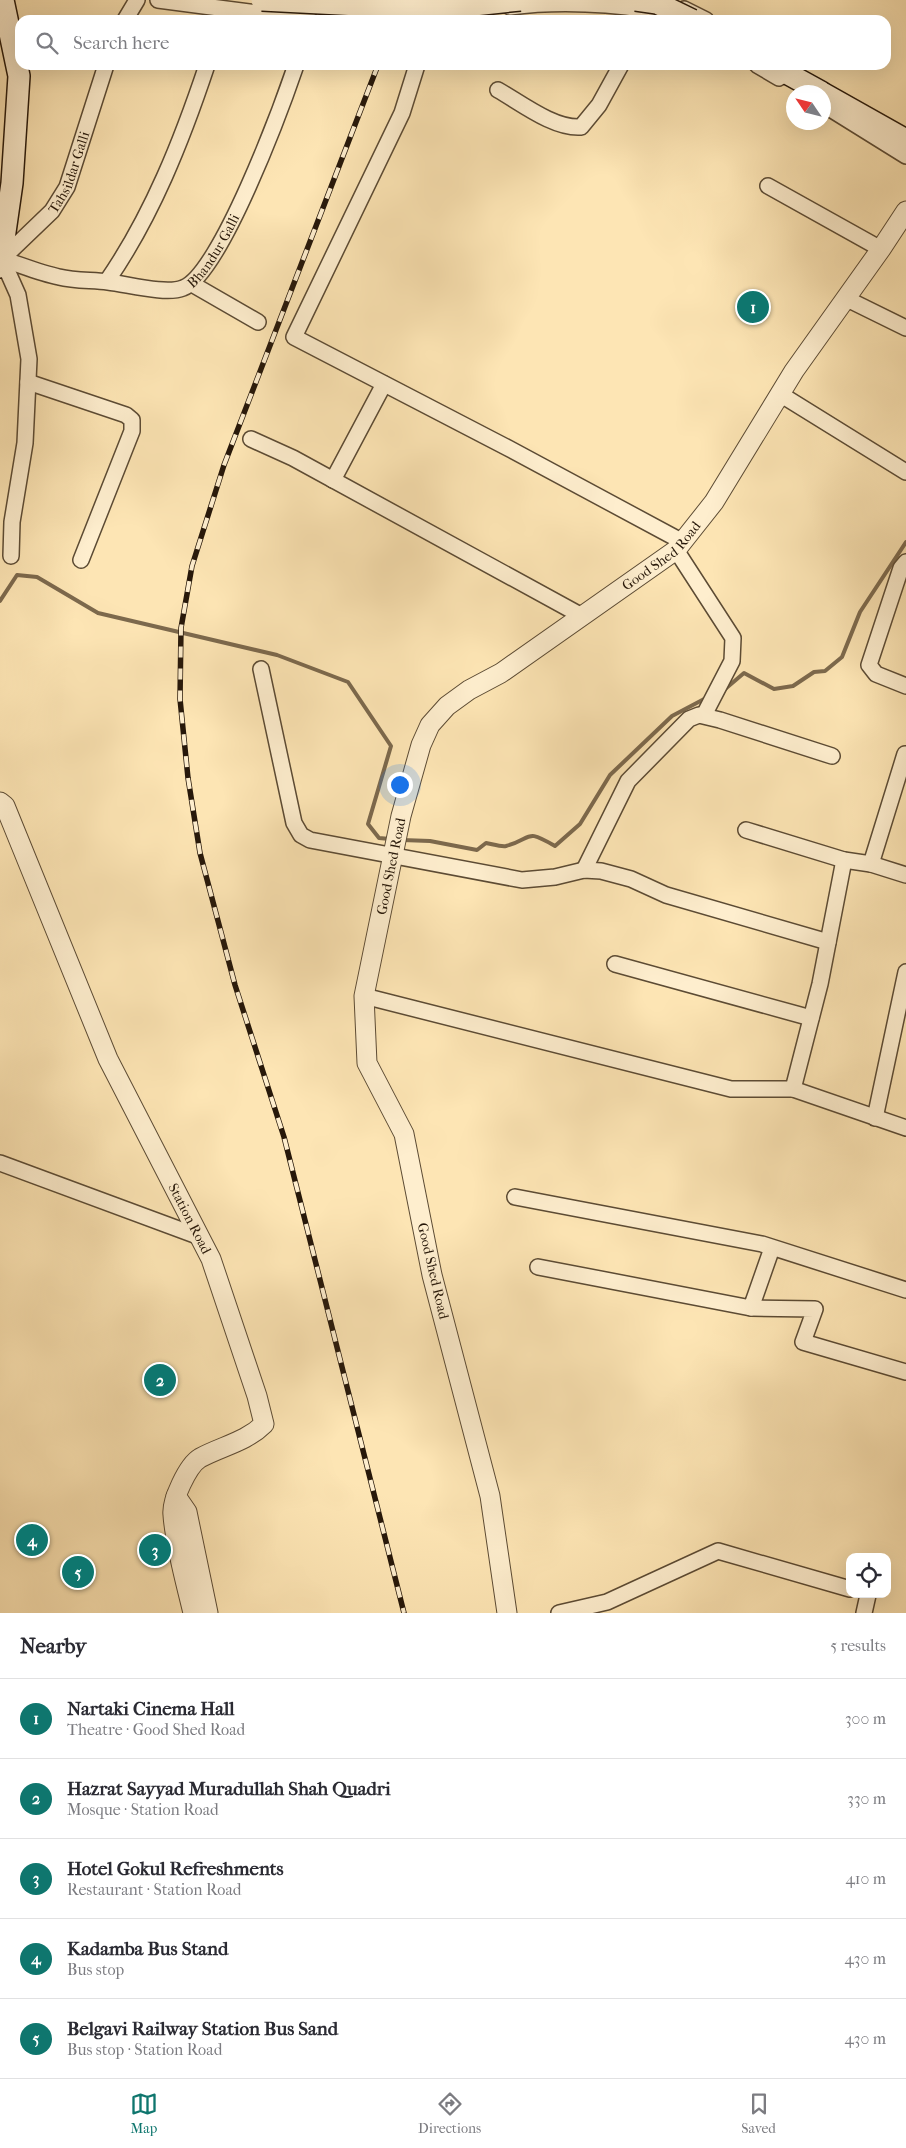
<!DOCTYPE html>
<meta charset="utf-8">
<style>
body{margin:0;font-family:"IM FELL French Canon",serif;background:#f2f2f3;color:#2b2b33}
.controls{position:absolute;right:15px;bottom:15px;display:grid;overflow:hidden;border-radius:10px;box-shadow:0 5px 20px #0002}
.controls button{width:45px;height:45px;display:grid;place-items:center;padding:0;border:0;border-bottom:1px solid #e1e1e2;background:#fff;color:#2b2b33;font:25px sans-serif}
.compass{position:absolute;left:786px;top:85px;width:45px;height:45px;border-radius:50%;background:#fff;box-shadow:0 5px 20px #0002;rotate:305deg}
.you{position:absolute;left:399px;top:784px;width:18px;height:18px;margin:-12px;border:4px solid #fff;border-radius:50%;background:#1a73e8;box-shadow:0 0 0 8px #1a73e833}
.badge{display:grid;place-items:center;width:32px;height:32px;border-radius:50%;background:#0f766e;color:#fff;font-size:16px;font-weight:700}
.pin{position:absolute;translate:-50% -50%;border:2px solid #fff;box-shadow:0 1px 5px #0006}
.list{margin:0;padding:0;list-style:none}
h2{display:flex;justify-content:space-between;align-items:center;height:65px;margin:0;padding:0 20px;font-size:21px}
h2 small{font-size:16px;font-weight:400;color:#7c7c81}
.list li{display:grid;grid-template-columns:32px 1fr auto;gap:15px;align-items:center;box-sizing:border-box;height:80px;padding:0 20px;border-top:1px solid #e1e1e2}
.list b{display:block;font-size:19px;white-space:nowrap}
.list p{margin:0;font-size:16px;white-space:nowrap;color:#7c7c81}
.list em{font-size:16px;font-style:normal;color:#7c7c81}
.icon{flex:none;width:28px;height:28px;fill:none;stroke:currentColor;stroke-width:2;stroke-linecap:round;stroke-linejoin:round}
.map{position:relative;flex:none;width:906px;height:1613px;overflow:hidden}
.search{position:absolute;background:#fff;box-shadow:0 5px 20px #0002;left:15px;right:15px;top:15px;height:55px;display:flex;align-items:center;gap:12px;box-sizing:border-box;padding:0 18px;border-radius:15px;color:#7c7c81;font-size:19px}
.sheet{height:465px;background:#fff}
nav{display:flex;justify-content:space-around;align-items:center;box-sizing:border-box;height:70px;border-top:1px solid #e1e1e2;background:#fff;font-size:14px;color:#7c7c81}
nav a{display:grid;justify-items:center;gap:2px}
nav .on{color:#0f766e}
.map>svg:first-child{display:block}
</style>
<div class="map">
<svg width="906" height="1613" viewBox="0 0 906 1613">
<rect width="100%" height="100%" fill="#fde5b4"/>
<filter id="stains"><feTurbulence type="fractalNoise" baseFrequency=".004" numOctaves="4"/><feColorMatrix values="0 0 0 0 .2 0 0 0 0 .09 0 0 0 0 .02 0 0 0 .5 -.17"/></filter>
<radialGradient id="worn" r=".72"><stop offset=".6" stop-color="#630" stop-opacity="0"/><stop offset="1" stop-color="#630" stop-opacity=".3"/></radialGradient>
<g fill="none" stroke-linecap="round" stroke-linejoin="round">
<!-- stream -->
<g stroke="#7c694d" stroke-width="4">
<polyline points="0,601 17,575 37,577 98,613 277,655 348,682 391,746 368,824 379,838 390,839"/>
<polyline points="724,690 744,673 774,689 793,686 814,672 825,671 842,657 860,612 906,542"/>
<path d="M402,840L430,841L477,850L486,843C492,844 501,847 506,846C534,838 524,828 555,846L580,824L610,775L672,716L708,697"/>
</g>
<!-- minor casing -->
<g stroke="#5c4b34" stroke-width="18">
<g id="minor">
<polyline points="158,0 310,20"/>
<path d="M510,7C557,1 601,3 648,10"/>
<polyline points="684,9 706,20"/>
<polyline points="125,20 137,0"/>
<polyline points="417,65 402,113 294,337 508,448 683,542"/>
<polyline points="757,65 779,78"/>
<path d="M498,90C521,103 554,129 581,127L599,105L621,65"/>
<polyline points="824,105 906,156"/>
<polyline points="768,186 881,249"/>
<path id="s1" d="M2,259C21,265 40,273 59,277C75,281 92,280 108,282C127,284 166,295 183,288C220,275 282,106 296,65"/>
<polyline points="2,259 18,295 29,359 25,443 12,522 11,556"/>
<path id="s2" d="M2,259L52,211L67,187L106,65"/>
<path d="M107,281C152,216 182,140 207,65"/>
<polyline points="192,284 258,322"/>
<polyline points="845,298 906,328"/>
<polyline points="28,382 126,415 132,420 132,431 81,560"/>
<polyline points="780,394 906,472"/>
<polyline points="251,439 293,458 582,616"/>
<polyline points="333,480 384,384"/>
<polyline points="676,550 733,638 732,661 704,715"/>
<polyline points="906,562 901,568 869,665 876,674 906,686"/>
<polyline points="261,669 294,823 301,835 310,840 522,880 555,877 584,870 601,871 631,879 666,895 828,942"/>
<polyline points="746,830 844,860 871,864 906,875"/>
<polyline points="871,864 905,754"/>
<polyline points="584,870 628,781 689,719 699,715 720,720 832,756"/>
<polyline points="615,964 811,1018"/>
<polyline points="364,996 731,1089 793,1089 906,1128"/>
<polyline points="793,1089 820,984 844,860"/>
<polyline points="875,1118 906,972"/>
<polyline points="0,1163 200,1237"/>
<polyline points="515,1197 762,1244 906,1290"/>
<polyline points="538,1267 751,1308 772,1248"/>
<polyline points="751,1308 815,1309 803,1342 906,1372"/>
<polyline points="559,1613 607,1602 718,1551 850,1589"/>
<polyline points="864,1613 868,1595 866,1594"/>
</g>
</g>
<!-- tertiary casing -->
<g stroke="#5c4b34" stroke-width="21">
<g id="tertiary">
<path id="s3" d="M0,802L5,806L108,1059L211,1259L257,1396L264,1424C246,1442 222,1446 200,1458C188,1465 171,1501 173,1515C175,1545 186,1583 193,1613"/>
<polyline points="176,1496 187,1512 208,1613"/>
<path id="s4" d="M507,1613L490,1496L432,1275L404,1134L367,1063L364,996L401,816L421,745L430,725L447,706L469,690L501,673L676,550L714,502L794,371L881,249L906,211"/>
</g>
</g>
<!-- secondary casing -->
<g stroke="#27180a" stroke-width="24">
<g id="secondary">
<polyline points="772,65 821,92"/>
<polyline points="824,94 906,140"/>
<polyline points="0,267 12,183 19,76 3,0"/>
</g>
</g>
<!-- minor -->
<use href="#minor" stroke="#feeece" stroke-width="15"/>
<!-- tertiary -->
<use href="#tertiary" stroke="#feeece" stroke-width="19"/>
<!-- secondary -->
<use href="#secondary" stroke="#feeece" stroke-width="21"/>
<!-- rail casing -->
<g stroke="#27180a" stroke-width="5.5">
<g id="rail">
<polyline points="396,20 404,0"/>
<polyline points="378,65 224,465 192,566 181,628 180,699 188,778 200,853 235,985 284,1137 404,1613"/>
</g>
</g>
<!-- rail -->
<use href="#rail" stroke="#feeece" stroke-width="4" stroke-dasharray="11" stroke-linecap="butt"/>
<!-- secondary-bridge casing -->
<g stroke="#27180a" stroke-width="24" stroke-linecap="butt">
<g id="secondary-bridge">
<polyline points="262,0 436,9 520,0"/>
<polyline points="636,0 657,3 692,20"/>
</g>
</g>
<!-- secondary-bridge -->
<use href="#secondary-bridge" stroke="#feeece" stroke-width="21"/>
</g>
<g text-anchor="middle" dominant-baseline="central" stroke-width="4" stroke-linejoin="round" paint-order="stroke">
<!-- street labels -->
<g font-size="14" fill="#27180a" stroke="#feeece">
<text stroke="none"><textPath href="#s2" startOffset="112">Tahsildar Galli</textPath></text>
<text stroke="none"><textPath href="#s1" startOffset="234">Bhandur Galli</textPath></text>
<text stroke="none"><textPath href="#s4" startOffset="1205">Good Shed Road</textPath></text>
<text stroke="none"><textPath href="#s4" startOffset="770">Good Shed Road</textPath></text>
<text stroke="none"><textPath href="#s3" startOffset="459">Station Road</textPath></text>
<text transform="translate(433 1271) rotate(77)">Good Shed Road</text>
</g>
</g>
<rect width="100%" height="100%" filter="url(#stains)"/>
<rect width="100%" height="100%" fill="url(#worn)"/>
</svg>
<div class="controls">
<button><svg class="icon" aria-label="locate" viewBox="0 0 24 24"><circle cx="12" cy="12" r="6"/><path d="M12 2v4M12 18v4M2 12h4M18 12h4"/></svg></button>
</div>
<svg class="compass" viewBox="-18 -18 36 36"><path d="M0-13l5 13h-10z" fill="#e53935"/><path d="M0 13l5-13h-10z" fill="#7c7c81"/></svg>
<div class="you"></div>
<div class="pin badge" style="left:753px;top:307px">1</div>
<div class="pin badge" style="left:160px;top:1380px">2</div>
<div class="pin badge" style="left:155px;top:1550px">3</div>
<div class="pin badge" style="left:32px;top:1540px">4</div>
<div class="pin badge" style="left:78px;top:1572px">5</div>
<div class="search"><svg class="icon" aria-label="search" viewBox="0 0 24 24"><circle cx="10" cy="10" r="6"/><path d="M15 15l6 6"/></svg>Search here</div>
</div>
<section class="sheet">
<h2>Nearby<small>5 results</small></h2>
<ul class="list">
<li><span class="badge">1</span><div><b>Nartaki Cinema Hall</b><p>Theatre · Good Shed Road</p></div><em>300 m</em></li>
<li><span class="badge">2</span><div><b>Hazrat Sayyad Muradullah Shah Quadri</b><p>Mosque · Station Road</p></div><em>330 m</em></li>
<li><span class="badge">3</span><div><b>Hotel Gokul Refreshments</b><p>Restaurant · Station Road</p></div><em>410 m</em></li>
<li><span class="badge">4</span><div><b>Kadamba Bus Stand</b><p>Bus stop</p></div><em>430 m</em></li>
<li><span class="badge">5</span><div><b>Belgavi Railway Station Bus Sand</b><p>Bus stop · Station Road</p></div><em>430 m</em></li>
</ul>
</section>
<nav>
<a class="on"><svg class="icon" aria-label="map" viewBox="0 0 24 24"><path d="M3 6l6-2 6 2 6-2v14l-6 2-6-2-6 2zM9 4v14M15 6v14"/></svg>Map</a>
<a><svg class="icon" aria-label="directions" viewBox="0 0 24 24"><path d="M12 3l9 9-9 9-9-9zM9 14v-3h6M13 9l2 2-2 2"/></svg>Directions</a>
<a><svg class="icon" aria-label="saved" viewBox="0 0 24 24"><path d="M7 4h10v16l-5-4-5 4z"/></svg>Saved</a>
</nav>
